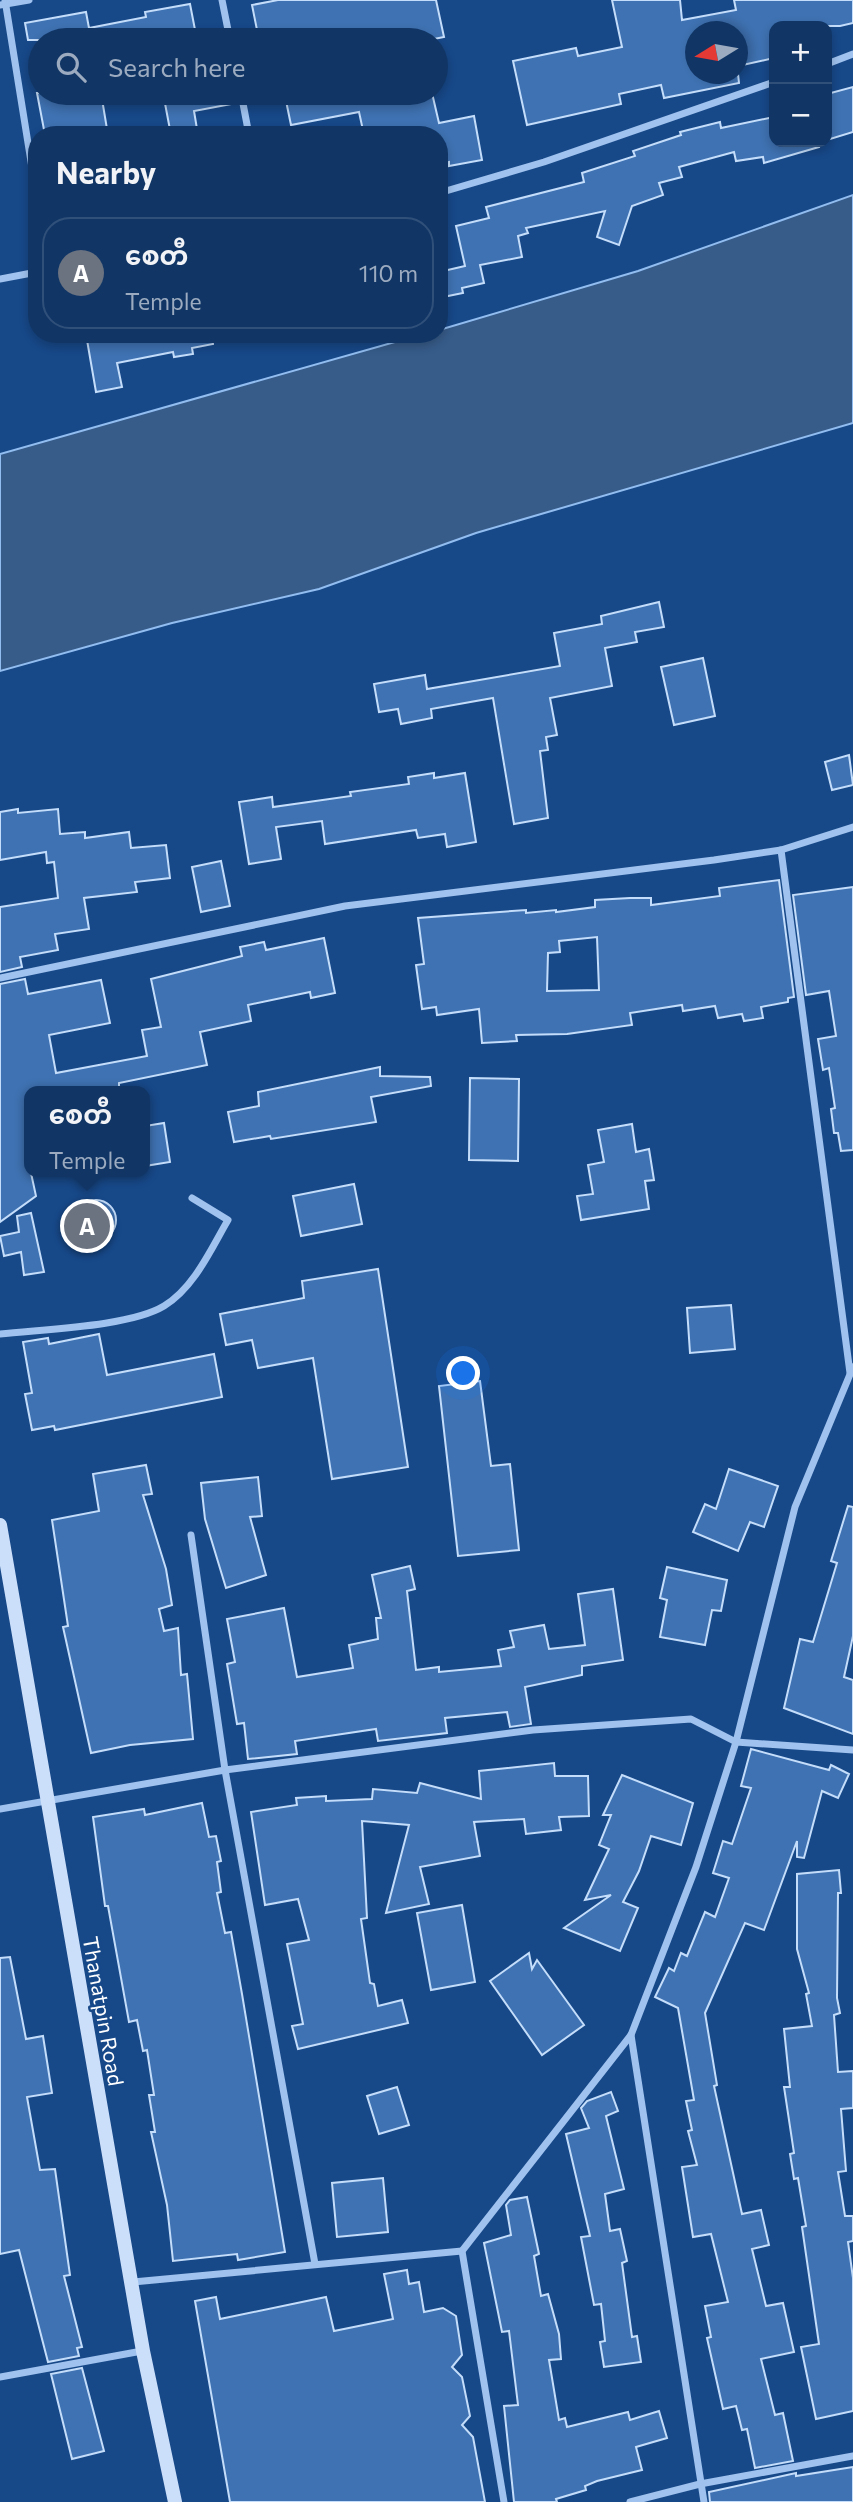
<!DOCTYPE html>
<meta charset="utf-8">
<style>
body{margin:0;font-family:Commissioner,"Noto Sans Myanmar",sans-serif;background:#1e416f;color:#f1f3f6}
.controls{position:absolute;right:21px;top:21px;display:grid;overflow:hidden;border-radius:14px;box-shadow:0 4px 10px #0003}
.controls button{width:63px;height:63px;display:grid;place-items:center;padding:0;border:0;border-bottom:2px solid #30507a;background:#113666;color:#f1f3f6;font:35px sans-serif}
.compass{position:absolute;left:685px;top:21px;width:63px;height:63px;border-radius:50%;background:#113666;box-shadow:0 4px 10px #0003;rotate:259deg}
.you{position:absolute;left:464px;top:1374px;width:24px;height:24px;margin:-18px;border:5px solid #fff;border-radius:50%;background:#1a73e8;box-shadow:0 0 0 10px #1a73e833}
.badge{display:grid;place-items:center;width:46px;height:46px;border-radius:50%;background:#ffd05b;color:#fff;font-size:23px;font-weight:700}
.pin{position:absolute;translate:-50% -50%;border:4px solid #fff;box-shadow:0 2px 7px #0006}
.popup{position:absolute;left:24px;top:1086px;width:126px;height:91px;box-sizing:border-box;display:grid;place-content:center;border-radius:14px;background:#113666;filter:drop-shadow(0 2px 5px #0005);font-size:23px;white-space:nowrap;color:#9cabbf}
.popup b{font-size:26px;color:#f1f3f6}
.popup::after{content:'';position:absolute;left:50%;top:100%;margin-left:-14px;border:14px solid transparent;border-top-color:#113666}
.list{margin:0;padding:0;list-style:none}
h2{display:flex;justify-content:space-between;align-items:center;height:91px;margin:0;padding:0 28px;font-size:30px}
h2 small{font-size:23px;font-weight:400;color:#9cabbf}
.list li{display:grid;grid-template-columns:46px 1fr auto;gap:21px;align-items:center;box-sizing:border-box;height:112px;margin:0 14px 14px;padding:0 14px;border:2px solid #30507a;border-radius:28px}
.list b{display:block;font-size:26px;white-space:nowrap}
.list p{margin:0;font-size:23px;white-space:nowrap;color:#9cabbf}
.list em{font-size:23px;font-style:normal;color:#9cabbf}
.icon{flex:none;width:38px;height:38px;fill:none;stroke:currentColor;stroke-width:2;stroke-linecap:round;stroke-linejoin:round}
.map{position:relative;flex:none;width:853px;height:2502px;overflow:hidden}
.search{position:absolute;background:#113666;box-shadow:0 4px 10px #0003;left:28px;top:28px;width:420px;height:77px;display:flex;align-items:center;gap:18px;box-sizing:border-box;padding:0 24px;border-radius:38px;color:#9cabbf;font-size:26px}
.panel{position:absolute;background:#113666;box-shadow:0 4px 10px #0003;left:28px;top:126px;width:420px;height:217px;border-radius:28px}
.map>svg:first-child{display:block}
</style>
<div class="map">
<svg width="853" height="2502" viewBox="0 0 853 2502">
<rect width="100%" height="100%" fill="#174888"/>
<!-- water -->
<polygon fill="#375c8a" stroke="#91bdf0" stroke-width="2" points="853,195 853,423 476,533 319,589 172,623 0,671 0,454 423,334 439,334 439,330 638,271"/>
<!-- building -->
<g fill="#3f72b2" stroke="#c4ddfa" stroke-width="2" fill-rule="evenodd">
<polygon points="278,0 436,0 444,37 429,40 259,40 252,5"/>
<polygon points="612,0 680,0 682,20 736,10 734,0 853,0 853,23 840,26 774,26 774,58 738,66 738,32 696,32 696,74 738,74 739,83 664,98 661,85 619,94 621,104 527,125 513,61 576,48 578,56 622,47"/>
<polygon points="190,4 197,40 28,40 25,23 86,12 89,28 146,17 145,12"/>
<polygon points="853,87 853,132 827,140 827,94"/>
<polygon points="37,93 101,93 108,135 45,135"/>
<polygon points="163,93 235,93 237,103 194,111 198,135 171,135"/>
<polygon points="303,93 432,93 439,123 474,116 482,160 449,166 449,162 439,164 439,135 364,135 359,112 291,125 285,96"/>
<polygon points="774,117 774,142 818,142 819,147 764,163 763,157 736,161 734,152 679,167 682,177 659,183 663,195 632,206 619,245 597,237 605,211 526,228 528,233 518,236 522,257 480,265 484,283 462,288 463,293 443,297 439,272 465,266 456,226 489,218 486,207 584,182 582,173 635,156 633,151 681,135 680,132 720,122 721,128"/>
<polygon points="116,334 212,334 213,344 192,348 193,354 174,357 173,352 117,363 122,387 96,392 87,340"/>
<polygon points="659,602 664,627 635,632 637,642 605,648 612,686 550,698 557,735 546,737 548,750 540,751 548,818 514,824 493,698 431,709 432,718 401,724 398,709 379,712 374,684 425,675 427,689 560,666 554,633 602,624 601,616"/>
<polygon points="703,658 715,716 674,725 661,667"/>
<polygon points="849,755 853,785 832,790 825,762"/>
<polygon points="434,773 434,778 465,773 476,842 447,847 445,834 418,838 416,830 325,844 322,821 276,827 281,859 249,864 239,802 272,797 273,807 351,796 350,792 409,784 408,777"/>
<polygon points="18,809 18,813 58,809 60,834 85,832 85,838 129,832 131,848 166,845 170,878 135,882 137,892 84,898 89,929 55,934 58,950 20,957 22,967 0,972 0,907 58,898 54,862 47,863 46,852 0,860 0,812"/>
<polygon points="221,861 230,906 201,912 192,867"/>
<path d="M779,880L794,997L788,998V1002L761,1007L763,1018L744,1021L742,1014L718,1018L715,1006L683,1011L682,1005L630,1013L632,1025L567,1034L516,1035L517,1041L482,1043L479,1009L437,1015L436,1007L422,1009L416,965L424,964L418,918L526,910V913L556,910V912L595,907V900L630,898H651V905L720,896L719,888ZM597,937L599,990L547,991L548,953L560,952L559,941Z"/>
<polygon points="853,887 853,1150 841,1151 838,1133 834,1133 831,1109 835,1108 829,1068 823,1070 818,1039 836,1036 829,991 806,995 793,895"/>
<polygon points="324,938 335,993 311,998 310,992 248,1005 251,1021 200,1032 207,1065 119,1083 119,1091 29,1091 29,1155 26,1150 36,1196 0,1222 0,984 25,979 28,994 101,980 110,1023 49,1035 56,1073 147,1056 142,1030 161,1027 151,979 242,956 240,947 264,942 266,950"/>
<polygon points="380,1067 380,1076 430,1077 431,1086 371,1097 376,1122 271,1139 270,1136 234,1142 228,1112 259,1106 258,1092"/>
<polygon points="470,1078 519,1079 518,1161 469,1160"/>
<polygon points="164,1123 170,1162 145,1166 145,1126"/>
<polygon points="632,1124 636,1152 649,1149 654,1180 645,1181 649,1209 581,1220 577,1196 593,1194 588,1165 604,1162 598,1130"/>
<polygon points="354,1184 362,1224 301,1236 293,1196"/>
<circle cx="96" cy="1220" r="20"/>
<polygon points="31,1213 44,1272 24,1275 21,1252 4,1256 0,1236 19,1232 17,1216"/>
<polygon points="378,1269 408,1467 332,1479 313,1358 258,1368 252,1340 226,1345 220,1314 304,1298 302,1281"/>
<polygon points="731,1305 735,1349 690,1353 687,1308"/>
<polygon points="99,1334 107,1375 214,1354 222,1397 55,1430 54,1426 32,1430 25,1394 32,1393 23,1342 48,1338 49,1344"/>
<polygon points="480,1381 491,1466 510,1464 519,1550 458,1556 439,1386"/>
<polygon points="146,1465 152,1494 143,1495 166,1569 172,1605 159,1609 164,1631 178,1628 181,1675 187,1674 193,1739 130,1745 91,1753 63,1627 68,1626 52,1520 99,1511 93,1474"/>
<polygon points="729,1469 778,1486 764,1527 750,1522 738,1551 693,1532 705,1504 716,1509"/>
<polygon points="258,1477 262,1516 250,1517 266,1575 226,1588 205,1519 201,1483"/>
<polygon points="848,1506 853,1507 853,1636 844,1677 853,1680 853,1734 784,1708 800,1639 813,1642 837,1563 831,1561"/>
<polygon points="410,1566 415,1589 407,1591 416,1670 439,1667 439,1672 501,1666 498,1650 514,1647 510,1631 544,1625 549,1649 585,1645 578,1594 613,1589 623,1660 582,1666 582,1675 525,1687 531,1724 510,1727 507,1712 445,1718 447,1733 378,1741 376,1729 295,1741 297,1754 248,1759 244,1723 237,1724 227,1664 235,1662 227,1619 284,1608 297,1677 353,1668 349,1645 378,1639 376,1618 381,1618 372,1575"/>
<polygon points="667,1567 727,1580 721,1611 712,1610 705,1645 660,1637 667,1600 660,1598"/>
<polygon points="751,1749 829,1770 831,1765 849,1774 838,1798 822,1791 804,1858 797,1857 797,1841 764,1930 745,1923 705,2013 717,2085 714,2086 742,2214 761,2210 769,2245 752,2249 766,2306 783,2303 794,2352 761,2359 775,2415 783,2413 793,2461 755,2468 747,2429 742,2430 736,2406 723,2409 707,2338 711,2337 705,2306 728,2302 711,2234 693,2237 682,2167 697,2165 688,2131 692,2130 686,2101 694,2100 678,2008 655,1997 669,1968 674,1971 681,1953 687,1956 705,1912 715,1917 729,1878 713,1873 723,1841 732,1844 751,1788 741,1786"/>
<polygon points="554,1763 555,1776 588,1776 589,1816 559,1817 561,1830 526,1834 524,1819 474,1822 480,1856 420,1867 429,1904 386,1913 409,1825 362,1821 367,1918 361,1919 370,1983 374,1984 378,2006 402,2000 408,2023 298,2049 292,2026 303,2024 287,1944 309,1940 298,1899 265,1905 251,1812 297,1805 296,1798 326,1796 326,1801 372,1799 373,1789 417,1793 420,1783 481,1799 479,1771"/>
<polygon points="622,1775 693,1803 681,1845 651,1836 639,1871 623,1902 638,1908 620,1951 564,1928 611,1895 585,1900 609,1849 599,1845 611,1815 603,1815"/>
<polygon points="202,1803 209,1837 216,1836 221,1861 217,1862 221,1892 217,1893 225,1933 231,1932 242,1994 285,2252 238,2260 237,2254 173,2261 167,2205 151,2132 155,2132 149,2095 154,2095 147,2050 143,2051 137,2020 129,2022 108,1906 105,1906 93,1817 144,1809 145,1815"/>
<polygon points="839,1870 841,1893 838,1893 837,1998 840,2013 834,2015 838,2072 853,2071 853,2108 841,2109 846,2171 838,2172 845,2216 853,2216 853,2241 848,2242 853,2278 853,2411 816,2419 801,2347 819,2344 802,2227 806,2226 798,2178 794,2179 790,2154 794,2153 784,2087 790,2087 784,2029 812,2026 806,1994 809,1993 797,1949 797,1874"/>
<polygon points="462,1905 475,1982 431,1990 417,1913"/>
<polygon points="529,1953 532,1969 537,1960 584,2025 542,2055 490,1981"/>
<polygon points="10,1957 26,2039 43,2036 52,2093 27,2097 40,2170 55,2169 70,2275 64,2276 82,2347 77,2348 79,2356 48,2362 19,2250 0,2254 0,1958"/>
<polygon points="397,2087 409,2125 379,2134 367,2096"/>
<polygon points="611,2092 618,2111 606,2116 624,2189 605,2194 610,2231 620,2229 627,2261 622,2263 632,2337 637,2336 641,2362 604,2367 600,2342 605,2341 601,2304 594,2305 581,2237 590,2236 566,2134 589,2128 581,2108 587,2101"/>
<polygon points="383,2178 388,2232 337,2237 332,2183"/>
<polygon points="527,2197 539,2254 534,2256 541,2296 548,2294 559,2334 561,2359 549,2360 559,2420 565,2418 567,2427 628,2412 630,2420 659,2411 667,2438 636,2447 642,2470 597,2481 585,2486 586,2490 556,2499 557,2502 514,2502 504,2406 518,2405 509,2331 502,2332 484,2243 511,2235 506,2205 510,2200"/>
<polygon points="407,2270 409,2284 419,2282 424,2312 443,2308 456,2316 462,2355 452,2367 462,2377 470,2416 462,2425 473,2437 485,2502 230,2502 195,2301 216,2297 220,2319 326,2297 334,2331 393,2319 384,2274"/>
<polygon points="82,2368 104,2451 72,2459 51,2374"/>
<polygon points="853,2467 853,2502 710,2502 709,2492 796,2473 796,2476"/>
</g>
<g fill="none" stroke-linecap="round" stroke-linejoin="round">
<!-- street -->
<g stroke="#9fc2ee" stroke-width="7">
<polyline points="5,0 37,199"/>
<polyline points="222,0 230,40"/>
<polyline points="0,5 29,0"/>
<polyline points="827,64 853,54"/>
<polyline points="241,93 249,135"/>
<polyline points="439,193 544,162 774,82"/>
<polyline points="0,279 37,272"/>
<polyline points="781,850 850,1373"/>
<polyline points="0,978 345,906 714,860 781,850 853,827"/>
<path d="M0,1334C43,1329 129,1327 164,1306C194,1288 211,1249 228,1220L192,1198"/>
<polyline points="191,1535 225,1770 315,2264"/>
<polyline points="0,1809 225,1770 533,1730 691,1719 736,1742 853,1750"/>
<polyline points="631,2035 704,2502"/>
<polyline points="133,2282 462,2251"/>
<polyline points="0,2377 142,2351"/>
<polyline points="504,2502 462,2251 631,2035 696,1867 736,1742 795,1507 853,1367"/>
<polyline points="630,2502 700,2484 853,2456"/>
</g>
<!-- secondary -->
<polyline stroke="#ccdffa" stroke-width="14" points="0,1525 143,2351 175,2502"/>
</g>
<g text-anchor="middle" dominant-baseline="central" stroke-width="5" stroke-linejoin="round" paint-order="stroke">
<!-- street labels -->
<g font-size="21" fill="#fff" stroke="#174888">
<text transform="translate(104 2011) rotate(80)">Thanatpin Road</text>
</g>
</g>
</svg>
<div class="controls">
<button>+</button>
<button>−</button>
</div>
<svg class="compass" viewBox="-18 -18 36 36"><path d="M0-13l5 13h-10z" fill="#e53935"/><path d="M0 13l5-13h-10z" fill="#9cabbf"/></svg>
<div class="you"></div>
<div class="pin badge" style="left:87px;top:1226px;background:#6b7280">A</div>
<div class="popup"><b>စေတီ</b>Temple</div>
<div class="search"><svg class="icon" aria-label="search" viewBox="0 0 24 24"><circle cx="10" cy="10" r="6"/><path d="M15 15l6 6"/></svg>Search here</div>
<section class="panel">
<h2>Nearby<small></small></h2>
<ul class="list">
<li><span class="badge" style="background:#6b7280">A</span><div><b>စေတီ</b><p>Temple</p></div><em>110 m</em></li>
</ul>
</section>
</div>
